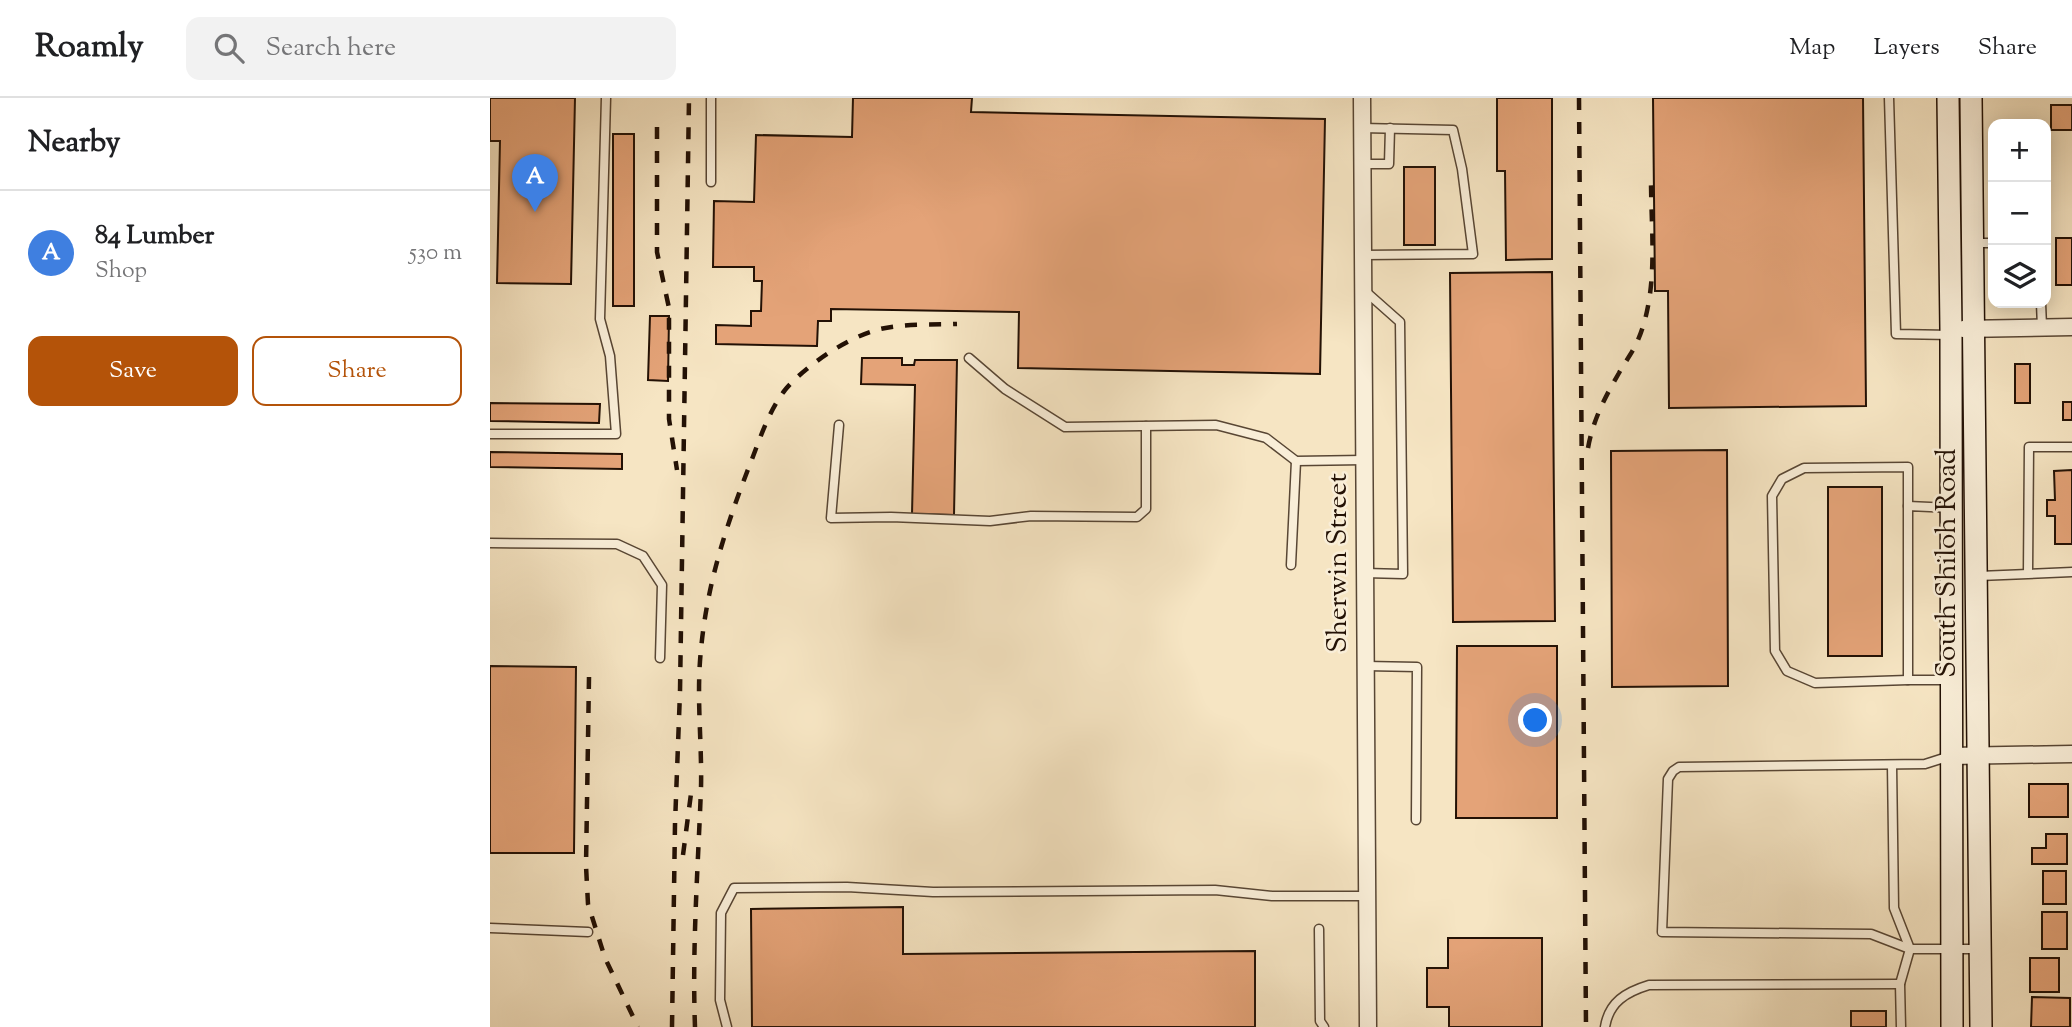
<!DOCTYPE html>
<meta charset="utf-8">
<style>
body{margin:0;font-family:"Sorts Mill Goudy",serif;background:#f2f2f2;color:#202124}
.controls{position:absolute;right:21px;top:21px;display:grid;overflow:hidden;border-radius:14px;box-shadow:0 4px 18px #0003}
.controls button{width:63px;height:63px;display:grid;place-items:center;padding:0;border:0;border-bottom:2px solid #e0e0e0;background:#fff;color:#202124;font:35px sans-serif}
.you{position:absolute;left:1046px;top:623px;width:24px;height:24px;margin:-18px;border:5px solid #fff;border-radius:50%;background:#1a73e8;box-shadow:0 0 0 10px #1a73e833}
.badge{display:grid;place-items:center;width:46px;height:46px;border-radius:50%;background:#b45309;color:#fff;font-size:23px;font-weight:700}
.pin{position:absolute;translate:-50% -58px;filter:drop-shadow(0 2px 4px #0008)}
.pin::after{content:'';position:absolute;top:37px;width:24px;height:21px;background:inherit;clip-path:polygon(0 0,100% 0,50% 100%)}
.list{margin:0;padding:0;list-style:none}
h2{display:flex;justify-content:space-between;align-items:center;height:91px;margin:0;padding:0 28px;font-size:30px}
h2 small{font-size:23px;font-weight:400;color:#757577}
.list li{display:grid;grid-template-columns:46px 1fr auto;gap:21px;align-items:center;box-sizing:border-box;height:126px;padding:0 28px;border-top:2px solid #e0e0e0}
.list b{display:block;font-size:26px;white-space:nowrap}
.list p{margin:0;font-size:23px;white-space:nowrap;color:#757577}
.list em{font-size:23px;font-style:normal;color:#757577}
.actions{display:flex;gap:14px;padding:21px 28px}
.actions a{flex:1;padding:16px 0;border:2px solid #b45309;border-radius:14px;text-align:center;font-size:24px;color:#b45309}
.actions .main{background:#b45309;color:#fff}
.icon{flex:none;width:38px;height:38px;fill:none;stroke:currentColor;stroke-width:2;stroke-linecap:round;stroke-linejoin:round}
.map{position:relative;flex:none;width:1582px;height:929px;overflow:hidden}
header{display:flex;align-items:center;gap:42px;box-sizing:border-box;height:98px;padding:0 35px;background:#fff;border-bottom:2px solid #e0e0e0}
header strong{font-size:33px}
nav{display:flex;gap:38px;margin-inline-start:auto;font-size:24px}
.search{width:490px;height:63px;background:#f2f2f2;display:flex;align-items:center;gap:18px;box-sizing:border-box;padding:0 24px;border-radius:14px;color:#757577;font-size:26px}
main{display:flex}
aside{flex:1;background:#fff}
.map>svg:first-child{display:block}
</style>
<header>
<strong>Roamly</strong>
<div class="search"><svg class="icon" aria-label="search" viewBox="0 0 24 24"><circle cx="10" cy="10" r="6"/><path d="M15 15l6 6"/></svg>Search here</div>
<nav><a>Map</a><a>Layers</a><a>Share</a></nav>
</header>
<main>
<aside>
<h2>Nearby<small></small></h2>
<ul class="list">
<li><span class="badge" style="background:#3f7fe0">A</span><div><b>84 Lumber</b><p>Shop</p></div><em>530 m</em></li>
</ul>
<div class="actions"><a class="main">Save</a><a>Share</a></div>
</aside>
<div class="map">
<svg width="1582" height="929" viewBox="0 0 1582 929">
<rect width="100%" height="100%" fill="#f6e5c3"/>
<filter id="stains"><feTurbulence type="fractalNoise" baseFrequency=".00286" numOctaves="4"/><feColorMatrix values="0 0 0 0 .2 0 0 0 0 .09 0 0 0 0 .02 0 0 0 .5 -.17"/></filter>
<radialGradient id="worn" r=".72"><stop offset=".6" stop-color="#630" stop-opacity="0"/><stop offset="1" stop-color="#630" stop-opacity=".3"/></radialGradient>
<!-- building -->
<g fill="#e4a378" stroke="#231105" stroke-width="2">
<polygon points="0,0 85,0 81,186 7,185 10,43 0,43"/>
<polygon points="363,0 482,0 481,14 835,21 830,276 528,270 529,214 341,211 341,223 328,223 327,248 226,246 226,227 261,228 261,213 271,213 272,183 264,183 264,169 223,169 224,103 264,104 266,37 362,39"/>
<polygon points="1007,0 1062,0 1062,161 1016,162 1015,73 1007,73"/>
<polygon points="1163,0 1373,0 1376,308 1179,310 1178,193 1165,193"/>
<rect x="1561" y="7" width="21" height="25"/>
<rect x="123" y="36" width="21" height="172"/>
<rect x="914" y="69" width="31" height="78"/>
<rect x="1566" y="140" width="16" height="47"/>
<polygon points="1062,174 1065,523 963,524 960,175"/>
<polygon points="160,218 179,218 178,283 158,282"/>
<polygon points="372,260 412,260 412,267 424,267 425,262 467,262 464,417 422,416 425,287 371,286"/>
<rect x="1525" y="266" width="15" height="39"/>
<rect x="1573" y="304" width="9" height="18"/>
<polygon points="0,305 110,306 109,325 0,323"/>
<polygon points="1237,352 1238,588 1122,589 1121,353"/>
<polygon points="0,354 132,356 132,371 0,369"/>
<polygon points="1582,372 1582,446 1565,446 1565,418 1557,418 1557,402 1565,402 1564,373"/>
<rect x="1338" y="389" width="54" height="169"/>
<polygon points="967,548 1067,548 1067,720 966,720"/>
<polygon points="0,568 86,569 84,755 0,755"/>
<rect x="1539" y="686" width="39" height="33"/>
<polygon points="1556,736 1577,736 1577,766 1542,766 1542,750 1556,750"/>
<rect x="1553" y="773" width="23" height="33"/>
<polygon points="413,809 413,856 765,853 765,929 262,929 261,811"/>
<rect x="1552" y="814" width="25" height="37"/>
<polygon points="958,840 1052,840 1052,929 959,929 959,909 937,909 937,870 958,870"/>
<rect x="1540" y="860" width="29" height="34"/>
<polygon points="1542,899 1580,900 1580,929 1541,929"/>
<rect x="1361" y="913" width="35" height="16"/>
</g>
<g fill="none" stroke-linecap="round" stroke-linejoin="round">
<!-- lane casing -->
<g stroke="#584634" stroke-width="11">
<g id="lane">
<polyline points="1399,0 1406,236 1461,237"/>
<polyline points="872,30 963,32 972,71 983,156 873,157"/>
<polyline points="872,66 899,66 900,30"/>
<polyline points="221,84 221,0"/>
<polyline points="1485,145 1503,145"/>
<polyline points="1551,205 1552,229"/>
<polyline points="479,260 515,291 575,329 726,327 776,340 806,363 874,362"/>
<polyline points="349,327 341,420 401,419 500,423 541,418 647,419 656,411 656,328"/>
<polyline points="0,336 126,336 120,258 110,221 116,0"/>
<polyline points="1418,408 1418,369 1314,370 1292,381 1282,398 1285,553 1297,573 1325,585 1418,582"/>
<polyline points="0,445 127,446 153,458 172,487 170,560"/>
<polyline points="801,467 806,363"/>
<polyline points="875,475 913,476 910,224 875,193"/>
<polyline points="1538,475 1539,349 1582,349"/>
<polyline points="1489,478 1582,474"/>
<polyline points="876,568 927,569 926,722"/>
<polyline points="1460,582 1418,582 1418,408 1462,410"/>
<polyline points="1460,658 1435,666 1189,669 1183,673 1178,681 1172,834 1381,836 1420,851 1487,851"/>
<polyline points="1402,667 1404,810 1420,851 1410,886 1411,929"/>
<polyline points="0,830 98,834"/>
<polyline points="829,831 830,923 834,929"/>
<polyline points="237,929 230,902 231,815 244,790 357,789 443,794 725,792 782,798 877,798"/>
<path d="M1115,929C1119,904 1136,894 1159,887L1410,886"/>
</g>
</g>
<!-- street casing -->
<g stroke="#584634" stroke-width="19">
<g id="street">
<polyline points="872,0 878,929"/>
<polyline points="1473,231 1582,229"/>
<polyline points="1460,658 1582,656"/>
</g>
</g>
<!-- secondary casing -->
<g stroke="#231105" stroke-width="24">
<g id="secondary">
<polyline points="1458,0 1461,232 1462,929"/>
<polyline points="1481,0 1491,929"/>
</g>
</g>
<!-- lane -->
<use href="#lane" stroke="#f9eed8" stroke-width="8"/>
<!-- street -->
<use href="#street" stroke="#f9eed8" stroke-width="16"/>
<!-- secondary -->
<use href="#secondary" stroke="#f9eed8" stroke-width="21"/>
<!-- rail -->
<g stroke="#231105" stroke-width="4.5" stroke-dasharray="12 12" stroke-linecap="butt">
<polyline points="1089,0 1096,929"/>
<polyline points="167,29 167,154 179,210 179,321 187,372"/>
<path d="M1098,350C1103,322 1115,299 1129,275C1135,264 1143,254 1148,242C1169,192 1161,135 1161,82"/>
<polyline points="99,579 96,768 98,806 115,860 148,929"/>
<polyline points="193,757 202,688"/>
<polyline points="182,929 185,726 190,594 199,0"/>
<path d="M205,929C202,850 208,770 211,690C212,648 207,606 210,563C215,494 233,437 257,374C268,347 277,315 295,292C314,269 354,242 383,233C409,225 439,227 467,226"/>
</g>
</g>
<g text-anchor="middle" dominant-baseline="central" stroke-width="5" stroke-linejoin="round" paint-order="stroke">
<!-- street labels -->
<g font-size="28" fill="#231105" stroke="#f9eed8">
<text transform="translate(849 465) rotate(-90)">Sherwin Street</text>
<text transform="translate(1458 465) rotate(-90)">South Shiloh Road</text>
</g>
</g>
<rect width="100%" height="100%" filter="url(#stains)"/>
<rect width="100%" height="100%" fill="url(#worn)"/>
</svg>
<div class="controls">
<button>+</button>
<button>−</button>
<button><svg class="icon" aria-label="layers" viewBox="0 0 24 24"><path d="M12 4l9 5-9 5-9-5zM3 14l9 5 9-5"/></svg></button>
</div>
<div class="you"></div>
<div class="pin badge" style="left:45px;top:114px;background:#3f7fe0">A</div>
</div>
</main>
